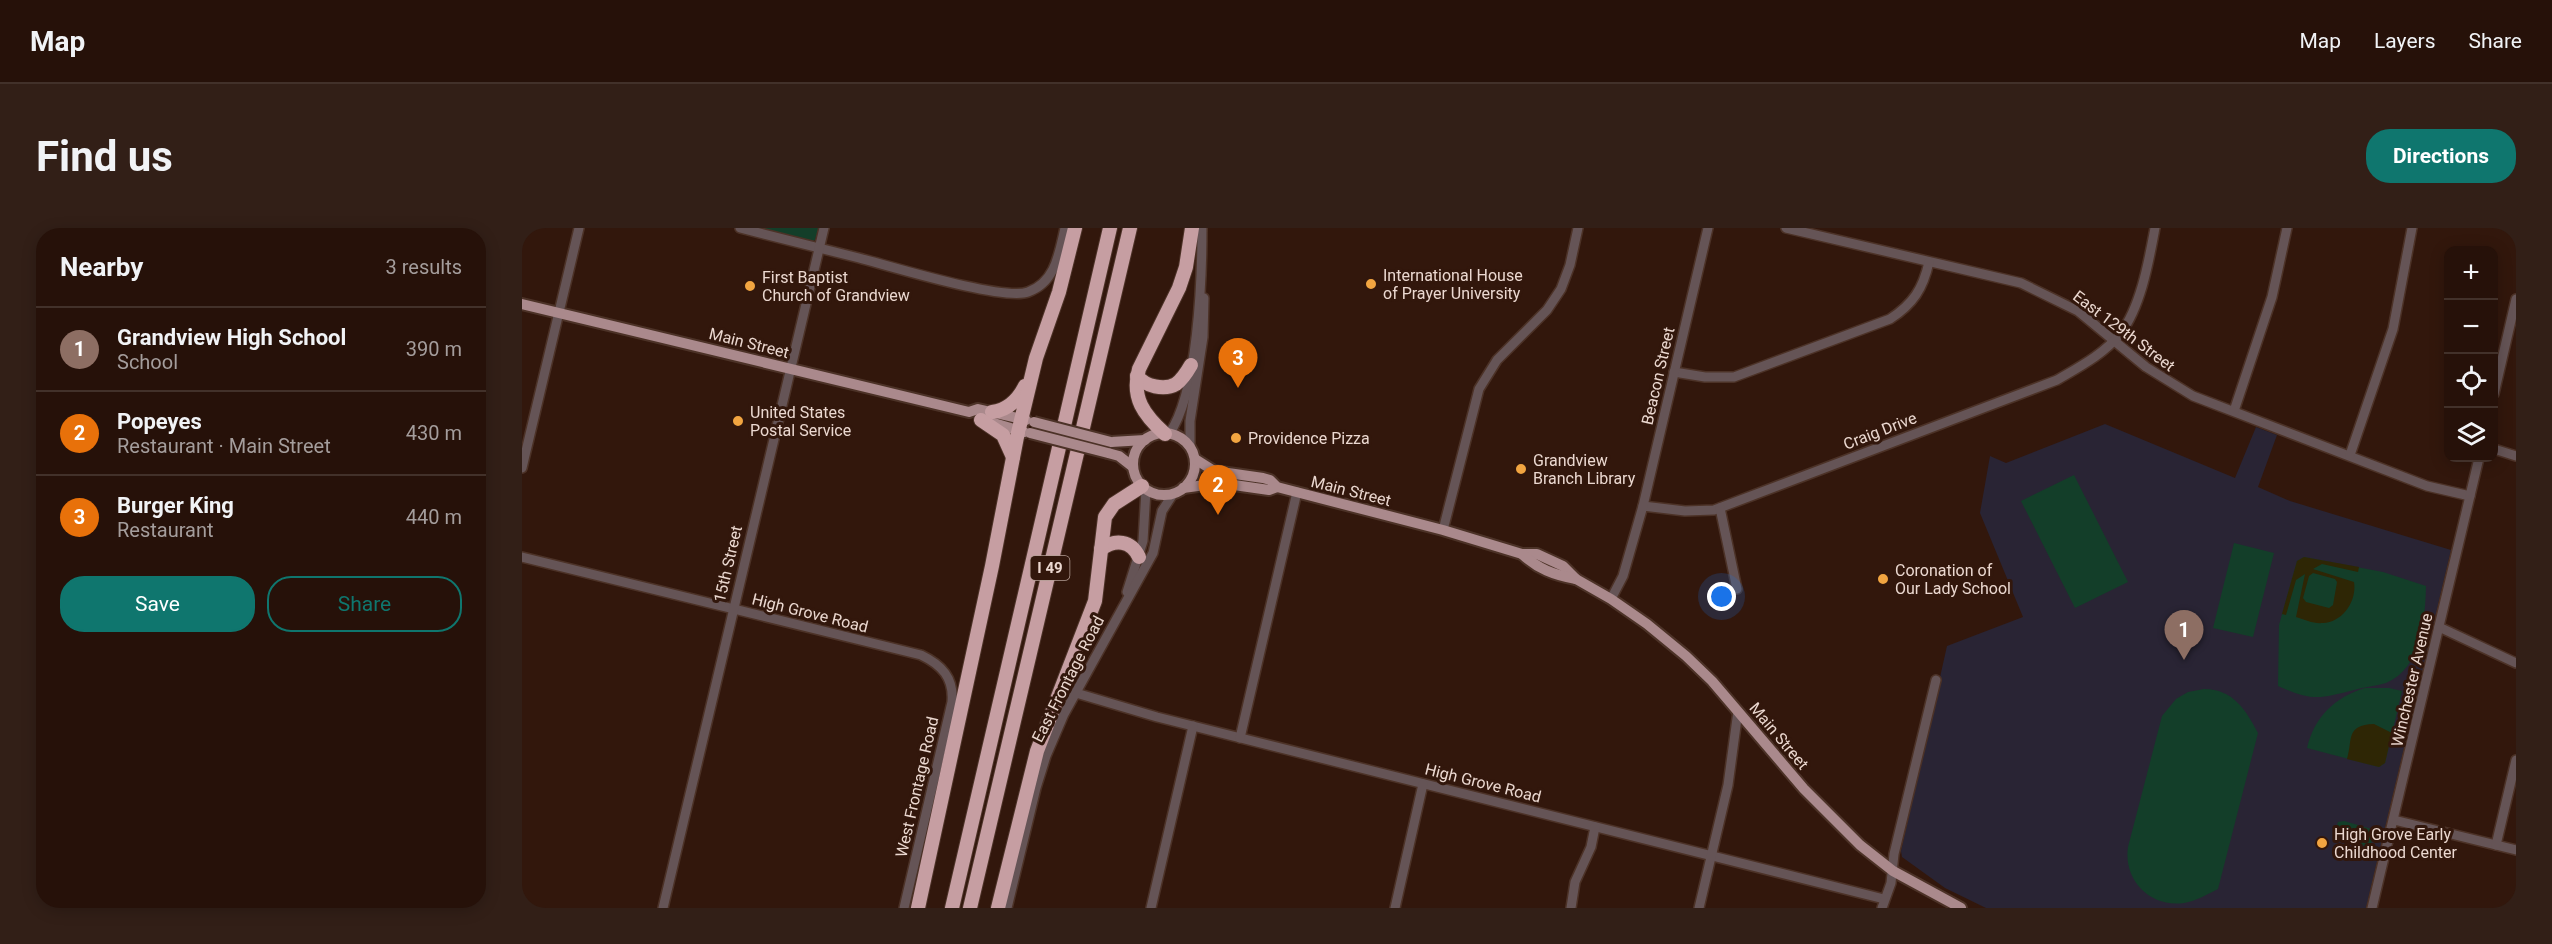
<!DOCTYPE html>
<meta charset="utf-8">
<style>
body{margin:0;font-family:Roboto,sans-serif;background:#321f17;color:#f1f3f6}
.controls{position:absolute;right:18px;top:18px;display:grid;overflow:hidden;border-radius:12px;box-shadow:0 3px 15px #0003}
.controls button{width:54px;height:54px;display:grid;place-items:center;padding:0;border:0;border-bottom:2px solid #42312a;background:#261109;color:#f1f3f6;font:30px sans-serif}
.you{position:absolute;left:1200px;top:369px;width:21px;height:21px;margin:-15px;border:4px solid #fff;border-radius:50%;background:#1a73e8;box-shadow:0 0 0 9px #1a73e833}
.badge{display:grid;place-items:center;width:39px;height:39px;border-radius:50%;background:#0f766e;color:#fff;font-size:20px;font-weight:700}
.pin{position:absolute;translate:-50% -50px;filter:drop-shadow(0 2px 3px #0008)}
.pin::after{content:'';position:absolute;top:32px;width:21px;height:18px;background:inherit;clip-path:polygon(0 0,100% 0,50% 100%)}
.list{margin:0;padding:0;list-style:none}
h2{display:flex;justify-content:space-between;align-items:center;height:78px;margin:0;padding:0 24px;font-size:26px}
h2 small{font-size:20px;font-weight:400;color:#a49d9c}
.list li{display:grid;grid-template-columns:39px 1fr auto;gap:18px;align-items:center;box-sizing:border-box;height:84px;padding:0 24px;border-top:2px solid #42312a}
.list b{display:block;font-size:22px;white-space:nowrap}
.list p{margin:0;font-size:20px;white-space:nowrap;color:#a49d9c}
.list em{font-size:20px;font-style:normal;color:#a49d9c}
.actions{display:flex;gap:12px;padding:18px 24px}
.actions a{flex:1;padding:14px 0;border:2px solid #0f766e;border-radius:24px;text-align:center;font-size:21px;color:#0f766e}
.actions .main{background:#0f766e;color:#fff}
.icon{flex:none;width:33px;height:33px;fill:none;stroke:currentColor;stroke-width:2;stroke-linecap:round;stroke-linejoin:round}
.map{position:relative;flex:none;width:1994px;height:680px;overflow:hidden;border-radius:24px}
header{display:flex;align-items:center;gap:36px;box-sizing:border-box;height:84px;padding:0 30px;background:#261109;border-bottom:2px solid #42312a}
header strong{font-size:28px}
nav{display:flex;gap:33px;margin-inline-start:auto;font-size:21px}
.intro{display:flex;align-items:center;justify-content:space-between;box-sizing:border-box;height:144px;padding:0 36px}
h1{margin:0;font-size:42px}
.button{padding:15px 27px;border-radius:24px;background:#0f766e;color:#fff;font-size:21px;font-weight:700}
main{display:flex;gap:36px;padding:0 36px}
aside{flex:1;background:#261109;border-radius:24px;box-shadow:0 3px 15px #0003}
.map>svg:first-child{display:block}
</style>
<header>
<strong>Map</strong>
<nav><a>Map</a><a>Layers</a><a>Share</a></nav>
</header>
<div class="intro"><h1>Find us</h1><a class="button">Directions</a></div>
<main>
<aside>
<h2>Nearby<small>3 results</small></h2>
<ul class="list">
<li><span class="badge" style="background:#8d6e63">1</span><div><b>Grandview High School</b><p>School</p></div><em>390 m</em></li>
<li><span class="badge" style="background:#e8710a">2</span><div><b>Popeyes</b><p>Restaurant · Main Street</p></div><em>430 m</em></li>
<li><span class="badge" style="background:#e8710a">3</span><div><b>Burger King</b><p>Restaurant</p></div><em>440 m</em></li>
</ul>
<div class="actions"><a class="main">Save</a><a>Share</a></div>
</aside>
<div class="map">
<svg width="1994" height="680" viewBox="0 0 1994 680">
<rect width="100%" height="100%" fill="#32170c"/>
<!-- education -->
<polygon fill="#292434" points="1583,196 1713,250 1734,199 1755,207 1736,259 1768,273 1929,322 1844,680 1464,680 1423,660 1380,629 1379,623 1425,418 1501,389 1458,285 1468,228 1484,235"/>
<!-- green -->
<g fill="#133e29">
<polygon points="233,0 297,0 293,12 289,14"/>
<polygon points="1552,247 1606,354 1553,380 1499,273"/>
<polygon points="1712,315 1752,325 1731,409 1691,400"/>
<path d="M1782,329L1861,344L1904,358C1903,391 1900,440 1864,455C1854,458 1842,459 1832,462C1797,471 1790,473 1756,458L1757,397L1775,333Z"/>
<path d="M1843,460H1867L1880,463L1863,535L1857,539L1785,520C1792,489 1813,469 1843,460Z"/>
<path d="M1682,461C1711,461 1724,482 1736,505L1696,661C1686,666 1674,673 1662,675C1628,680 1601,652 1606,619L1640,488L1654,471L1666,464Z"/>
<polygon points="1822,593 1853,602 1848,619 1811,610 1816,594"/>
</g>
<!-- sand -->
<g fill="#2e2605" fill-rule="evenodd">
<path d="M1782,329L1837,339L1836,344L1800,336L1791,341L1832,354C1835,373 1821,394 1801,395C1792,396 1783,392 1774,389L1783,346L1774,352L1764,387L1760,386L1775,333ZM1791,345L1813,351L1815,354L1811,377L1807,380L1784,374L1781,370L1787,348Z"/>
<path d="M1852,496L1870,505L1863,535L1857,539L1825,531C1831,512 1823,497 1852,496Z"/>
</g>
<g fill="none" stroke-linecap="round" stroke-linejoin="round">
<!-- minor casing -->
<g stroke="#4c3227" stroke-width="12">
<g id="minor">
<path d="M218,0C257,10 297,20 337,30C368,38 481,73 506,64C534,54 537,25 543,0"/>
<polyline points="1264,0 1499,55 1556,83 1624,139 1671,168 1905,258 1948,268"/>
<path d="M1152,144L1183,149H1212L1368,91C1391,76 1401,61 1407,34"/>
<polyline points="1972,166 1994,71"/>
<polyline points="1712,183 1750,69 1765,0"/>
<path d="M647,206C676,166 680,51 680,0"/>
<polyline points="668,219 668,193 681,109 682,70"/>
<polyline points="1972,221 1994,228"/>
<polyline points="1828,227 1871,101 1890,0"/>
<polyline points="0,240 57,0"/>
<path d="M1121,278L1163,283L1192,282L1535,152C1557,139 1582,126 1598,106C1619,79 1627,32 1633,0"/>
<polyline points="1198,280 1215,361"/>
<polyline points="921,302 957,161 975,132 1025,82 1039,61 1048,37 1056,0"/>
<path d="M0,329L399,427C420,437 432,450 430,474L382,680"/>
<polyline points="605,364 621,313 624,262"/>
<polyline points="1089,371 1101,348 1121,278 1186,0"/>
<polyline points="1917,399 1994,435"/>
<polyline points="554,465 635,489 1362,671"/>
<polyline points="718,510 775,264"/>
<polyline points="1872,592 1994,622"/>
<polyline points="1974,617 1994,532"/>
<polyline points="141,680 302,0"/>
<polyline points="485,680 514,560 524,528 542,486 631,325 640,283 651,266"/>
<polyline points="629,680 671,498"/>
<polyline points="873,680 901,556"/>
<polyline points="1049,680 1053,654 1069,619 1073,599"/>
<polyline points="1177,680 1206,557 1216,483"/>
<polyline points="1360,680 1369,655 1372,626 1414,452"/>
<polyline points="1850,680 1957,230"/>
</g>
</g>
<!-- major casing -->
<g stroke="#4c3227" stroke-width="14">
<g id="major">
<polyline points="0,76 447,184 456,181 504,192"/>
<polyline points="465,193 502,204"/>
<circle cx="642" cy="236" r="31"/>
<polyline points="589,214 623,212"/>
<polyline points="586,225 597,228 611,239"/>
<polyline points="673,231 692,243 741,250 748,252 755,259 921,302 1000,326 1015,326 1041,338 1054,351 1089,371 1125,396 1164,428 1190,453 1282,561 1338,617 1371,643 1439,680"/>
<polyline points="661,260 698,255 747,262 755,259"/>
<path d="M1000,326C1016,341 1032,347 1054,351"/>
</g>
</g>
<!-- highway casing -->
<g stroke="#4c3227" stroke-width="16">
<g id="highway">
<path d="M615,148C623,158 642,163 654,156C661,151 665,144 669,137"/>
<path d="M470,184C486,182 496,172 503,158"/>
<polyline points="459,192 481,207 491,229"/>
<path d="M643,206C622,187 609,170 617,141L657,60L664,39L670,0"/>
<path d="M579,321C593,311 609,312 617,329"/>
<polyline points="396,680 470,338 495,209 514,130 537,64 553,0"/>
<polyline points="430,680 588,0"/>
<polyline points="448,680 608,0"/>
<polyline points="476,680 515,523 573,373 583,289 592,276 620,258"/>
</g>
</g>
<!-- minor -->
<use href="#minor" stroke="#655456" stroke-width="9"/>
<!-- major -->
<use href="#major" stroke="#aa898c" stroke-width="10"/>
<!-- highway -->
<use href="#highway" stroke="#c69ea2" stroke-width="14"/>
<!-- major-bridge casing -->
<g stroke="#4c3227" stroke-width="14" stroke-linecap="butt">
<g id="major-bridge">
<polyline points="512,194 589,214"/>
<polyline points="508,205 586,225"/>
</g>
</g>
<!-- major-bridge -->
<use href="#major-bridge" stroke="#aa898c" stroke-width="10"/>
</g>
<!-- markers -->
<g fill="#f2a541" stroke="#32170c" stroke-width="2">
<circle cx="849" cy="56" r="6"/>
<circle cx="228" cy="58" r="6"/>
<circle cx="216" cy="193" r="6"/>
<circle cx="714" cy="210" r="6"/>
<circle cx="999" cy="241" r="6"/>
<circle cx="1361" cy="351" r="6"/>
<circle cx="1800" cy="615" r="6"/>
</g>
<g text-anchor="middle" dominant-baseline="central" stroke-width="6" stroke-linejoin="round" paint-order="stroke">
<!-- shield labels -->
<rect fill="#32170c" stroke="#b49e95" stroke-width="1.5" x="508.5" y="328" width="39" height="24" rx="4.5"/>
<g font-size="15" font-weight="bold" fill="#ebd8d0">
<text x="528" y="340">I 49</text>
</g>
<!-- poi labels -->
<g font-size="16" fill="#ebd8d0" stroke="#32170c" text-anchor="start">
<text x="861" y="47">International House<tspan x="861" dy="18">of Prayer University</tspan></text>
<text x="240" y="49">First Baptist<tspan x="240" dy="18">Church of Grandview</tspan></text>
<text x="228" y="184">United States<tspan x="228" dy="18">Postal Service</tspan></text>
<text x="726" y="210">Providence Pizza</text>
<text x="1011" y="232">Grandview<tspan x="1011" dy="18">Branch Library</tspan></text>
<text x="1373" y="342">Coronation of<tspan x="1373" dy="18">Our Lady School</tspan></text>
<text x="1812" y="606">High Grove Early<tspan x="1812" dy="18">Childhood Center</tspan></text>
</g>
<!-- street labels -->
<g font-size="16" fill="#ebd8d0" stroke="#32170c">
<text transform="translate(1602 103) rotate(37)">East 129th Street</text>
<text transform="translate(227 115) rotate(14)">Main Street</text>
<text transform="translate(1136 148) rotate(-77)">Beacon Street</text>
<text transform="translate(1358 203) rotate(-21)">Craig Drive</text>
<text transform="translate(829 263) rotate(14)">Main Street</text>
<text transform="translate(206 336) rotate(-77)">15th Street</text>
<text transform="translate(288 385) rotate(14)">High Grove Road</text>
<text transform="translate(546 451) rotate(-63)">East Frontage Road</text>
<text transform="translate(1890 452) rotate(-77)">Winchester Avenue</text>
<text transform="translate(1257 508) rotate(50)">Main Street</text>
<text transform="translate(961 555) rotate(14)">High Grove Road</text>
<text transform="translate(395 559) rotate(-77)">West Frontage Road</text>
</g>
</g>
</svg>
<div class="controls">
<button>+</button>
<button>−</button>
<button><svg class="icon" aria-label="locate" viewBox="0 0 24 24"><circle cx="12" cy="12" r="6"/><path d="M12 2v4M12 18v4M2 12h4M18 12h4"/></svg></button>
<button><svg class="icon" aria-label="layers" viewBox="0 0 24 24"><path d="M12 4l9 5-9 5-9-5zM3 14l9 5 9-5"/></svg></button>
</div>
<div class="you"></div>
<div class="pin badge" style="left:1662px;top:432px;background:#8d6e63">1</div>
<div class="pin badge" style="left:696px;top:287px;background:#e8710a">2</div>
<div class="pin badge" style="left:716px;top:160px;background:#e8710a">3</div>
</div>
</main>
